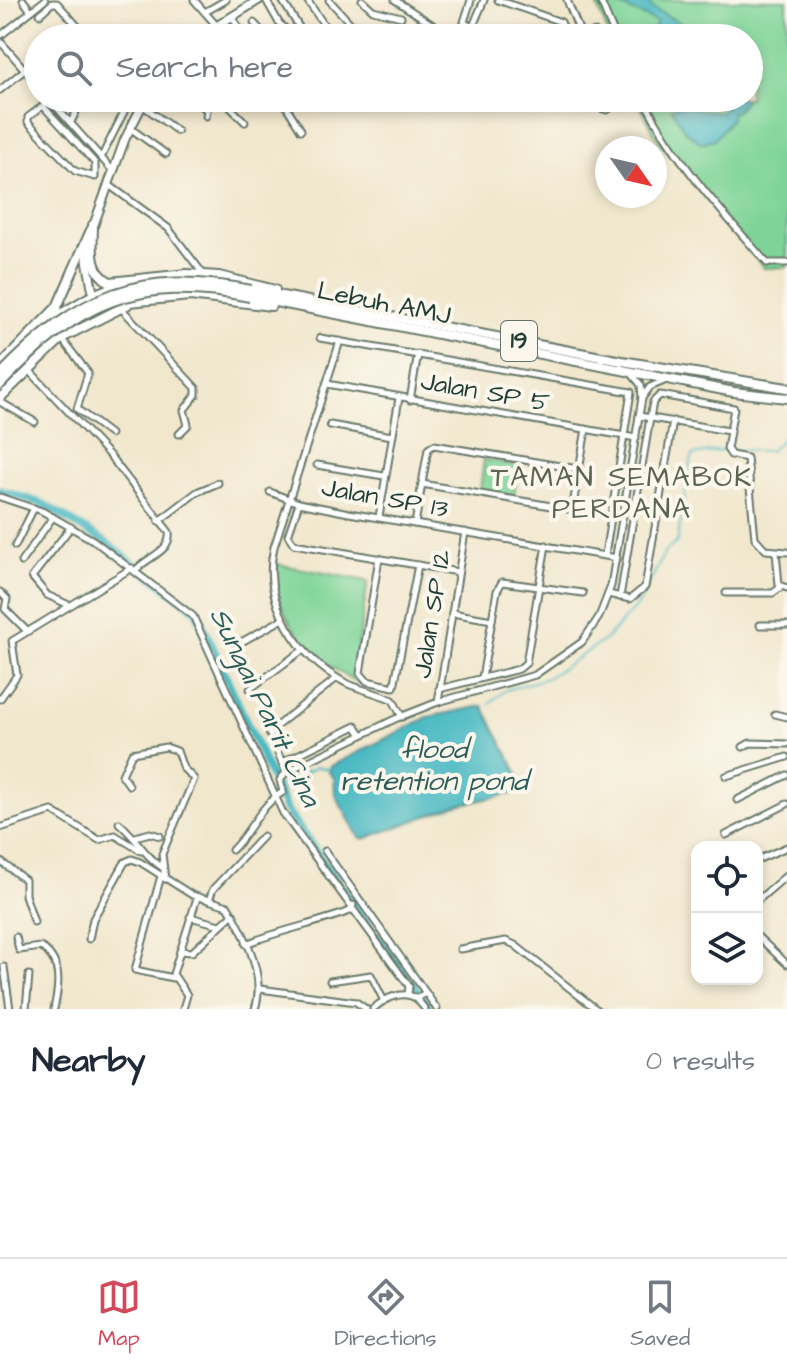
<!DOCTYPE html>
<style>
body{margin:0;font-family:"Architects Daughter",sans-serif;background:#f6f6f7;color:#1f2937}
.controls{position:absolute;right:24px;bottom:24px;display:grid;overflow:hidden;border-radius:16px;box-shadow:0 4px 12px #0003}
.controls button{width:72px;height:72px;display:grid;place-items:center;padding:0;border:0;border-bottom:2px solid #e0e1e3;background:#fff;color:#1f2937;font:40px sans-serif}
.compass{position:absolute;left:595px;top:136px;width:72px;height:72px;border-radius:50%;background:#fff;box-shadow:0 4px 12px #0003;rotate:124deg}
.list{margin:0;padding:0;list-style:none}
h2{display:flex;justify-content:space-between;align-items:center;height:104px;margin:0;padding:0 32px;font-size:34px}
h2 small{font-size:26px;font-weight:400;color:#747a83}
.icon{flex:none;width:44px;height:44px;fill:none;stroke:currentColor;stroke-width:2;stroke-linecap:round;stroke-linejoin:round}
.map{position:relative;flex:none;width:787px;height:1009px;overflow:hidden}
.search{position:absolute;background:#fff;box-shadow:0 4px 12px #0003;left:24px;right:24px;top:24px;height:88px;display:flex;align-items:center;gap:20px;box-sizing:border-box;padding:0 28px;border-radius:44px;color:#747a83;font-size:30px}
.sheet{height:248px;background:#fff}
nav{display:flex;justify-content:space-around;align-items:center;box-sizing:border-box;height:112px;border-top:2px solid #e0e1e3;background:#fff;font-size:22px;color:#747a83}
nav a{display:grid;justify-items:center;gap:4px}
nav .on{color:#d1495b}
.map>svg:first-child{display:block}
</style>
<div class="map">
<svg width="787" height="1009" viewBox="0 0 787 1009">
<rect width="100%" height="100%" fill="#fbf7ec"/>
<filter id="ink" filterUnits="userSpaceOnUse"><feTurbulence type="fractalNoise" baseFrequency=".0125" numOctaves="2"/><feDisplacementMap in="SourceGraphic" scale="16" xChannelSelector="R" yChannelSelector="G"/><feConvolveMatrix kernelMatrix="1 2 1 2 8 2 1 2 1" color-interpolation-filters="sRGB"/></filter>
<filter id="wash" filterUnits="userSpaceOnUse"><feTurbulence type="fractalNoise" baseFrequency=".006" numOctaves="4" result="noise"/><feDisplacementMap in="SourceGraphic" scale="32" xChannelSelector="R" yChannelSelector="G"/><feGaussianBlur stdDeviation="1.8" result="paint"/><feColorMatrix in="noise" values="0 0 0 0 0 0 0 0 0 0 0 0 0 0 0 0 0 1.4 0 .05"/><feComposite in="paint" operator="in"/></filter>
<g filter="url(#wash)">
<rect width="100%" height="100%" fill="#f1e7cd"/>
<!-- green -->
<g fill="#7ed498" stroke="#4e8866" stroke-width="2">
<polygon points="595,0 787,0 787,267 764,268 659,142 636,98 749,98 749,38 610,38"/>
<polygon points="484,459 518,466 514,496 480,490"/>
<path d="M276,564L368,581L354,672L359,683C314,661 271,617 276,564Z"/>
</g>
<!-- water -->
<g fill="#4cbac3" stroke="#367c7c" stroke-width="2">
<polygon points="607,0 648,0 652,8 686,26 687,32 697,33 700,38 650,38 657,22"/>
<polygon points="719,98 746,98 736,112 731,112 731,119 715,139 701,143 685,131 671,108 680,106 721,113 726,107"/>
<polygon points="483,706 520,778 521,792 457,805 364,839 359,837 335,795 334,778 329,772 331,766 428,717"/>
</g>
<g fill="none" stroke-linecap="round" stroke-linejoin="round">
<!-- stream -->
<g stroke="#4cbac3" stroke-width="2">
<polyline points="731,450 770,451 787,434"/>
<polyline points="489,703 506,690 547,678 584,654 606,639 640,602 665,552 677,542 692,455 725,450"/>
<polyline points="284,783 316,767 330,769"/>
</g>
<!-- river -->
<polyline stroke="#4cbac3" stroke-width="8" points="0,490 43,504 105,542 196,610 286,810 431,1009"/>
</g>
</g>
<g filter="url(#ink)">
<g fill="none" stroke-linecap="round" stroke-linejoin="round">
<!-- minor casing -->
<g stroke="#68786a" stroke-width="9">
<g id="minor">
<polyline points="23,0 31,11"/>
<polyline points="194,0 216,25"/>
<polyline points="266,0 279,23 296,38"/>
<polyline points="282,0 306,38"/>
<polyline points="307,0 333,38"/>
<polyline points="329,0 351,24"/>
<polyline points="362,0 373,10 401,17"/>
<polyline points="395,0 433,25"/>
<polyline points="471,0 464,22 473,28"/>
<polyline points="498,0 561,22 568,38"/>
<polyline points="567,0 581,35"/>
<polyline points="600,0 616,38"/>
<polyline points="205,12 226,0"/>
<polyline points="40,14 52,3 57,3 88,38"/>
<polyline points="232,16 245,38"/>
<polyline points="254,23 268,38"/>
<polyline points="0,36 45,0"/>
<polyline points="468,38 484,0"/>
<polyline points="574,38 595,32 601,38"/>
<polyline points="0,41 38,85"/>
<polyline points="0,90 38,59"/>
<polyline points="183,98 195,101 207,110 206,116"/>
<polyline points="221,98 245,122"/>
<polyline points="281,98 301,130"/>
<polyline points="564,98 607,110 627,98"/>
<path d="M643,98C675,161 720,210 767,263H787"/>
<polyline points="50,100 113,171"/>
<polyline points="142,105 177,131"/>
<polyline points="44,107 95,163 95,177 75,171 28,122 28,117 51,100"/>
<polyline points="71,122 83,98"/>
<polyline points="130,128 166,154"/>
<polyline points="101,158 131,98"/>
<polyline points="109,185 168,228 204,275"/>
<polyline points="121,308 196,388 196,395 184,410 188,425 179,434"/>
<polyline points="320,338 631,392 605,555"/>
<polyline points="62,339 88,373 77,409 110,434"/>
<path d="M340,341L274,547C261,602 298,658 346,683C361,690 378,693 393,700L402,717"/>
<path d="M29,370L110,456L169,532C172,552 146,557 135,571"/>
<polyline points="327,384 636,438"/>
<polyline points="642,398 650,387 664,381"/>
<polyline points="410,400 418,354"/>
<polyline points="0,402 35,422"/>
<polyline points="639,416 729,431"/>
<polyline points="330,425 392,436"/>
<polyline points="317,465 384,476"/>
<polyline points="422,484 569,509 573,505 586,429"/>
<polyline points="270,492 299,503 349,513 617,558"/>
<polyline points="0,497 42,511 93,540 193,616 283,813 409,986 408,994"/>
<polyline points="299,503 288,535 294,544 458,572"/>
<polyline points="379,517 399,398"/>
<polyline points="159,521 197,492 218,483"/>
<polyline points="415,524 428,449 434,445 578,469"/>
<polyline points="15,546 34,508"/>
<polyline points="776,552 779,585 787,588"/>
<polyline points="379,558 360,673 367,681 394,687 418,565"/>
<polyline points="21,562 53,517"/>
<polyline points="0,592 7,599 5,609 26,630"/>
<polyline points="726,593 773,593 781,587"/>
<polyline points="608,594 630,599 645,587 673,421"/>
<polyline points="620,597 650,418 653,402 660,395 734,408 727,449 731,455 747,458 755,538 766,550 787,552"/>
<polyline points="69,605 47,595 32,577 71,527"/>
<polyline points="452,613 492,620"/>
<polyline points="760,625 787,625"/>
<polyline points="236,645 283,619"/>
<polyline points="482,678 497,591 502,582 583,593"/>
<polyline points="250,689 304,649"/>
<polyline points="439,689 519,669 526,663 546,545"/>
<polyline points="0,699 17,675 12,641 132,568"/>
<polyline points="438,702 465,532"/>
<polyline points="775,714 787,717"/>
<polyline points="743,747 750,743 787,744"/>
<polyline points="283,762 356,726 362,735"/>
<polyline points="286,772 269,732 337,678"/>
<polyline points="726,776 787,757"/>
<polyline points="129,785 122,775 132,753 166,747 177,751 183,768 194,779 162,854 165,879"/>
<polyline points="737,800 787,775"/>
<path d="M119,823C137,838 143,855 163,868"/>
<polyline points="0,828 52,811 99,840 115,835 141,851"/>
<polyline points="726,835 787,804"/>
<polyline points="135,837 150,833 160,836"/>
<path d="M232,850C251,832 259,806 283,792L280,780L286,772L395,719L438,702L535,675L582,642L599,617L611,586L642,398L641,385L631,373"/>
<polyline points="325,851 426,993"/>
<polyline points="757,860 787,847"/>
<polyline points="0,861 25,880 25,895 34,922"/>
<polyline points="161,876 135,970 173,978"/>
<polyline points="209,900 213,889 263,836"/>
<polyline points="757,901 787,875"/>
<polyline points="190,917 220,925"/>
<polyline points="757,936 787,964"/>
<path d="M16,937L19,950L41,947C63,961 59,987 54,1009"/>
<path d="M89,939L93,919L125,862L132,859L140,862L192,895L228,906C245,934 266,977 255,1009"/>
<path d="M246,944C280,930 316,924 350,911L353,905"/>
<polyline points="460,949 506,941 515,945 596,1009"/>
<polyline points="180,951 192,952 233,914"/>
<polyline points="4,967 10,1009"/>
<polyline points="330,981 371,975 384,1001"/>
<polyline points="260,989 356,1002 366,1009"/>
<polyline points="416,998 425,1009"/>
<polyline points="26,1009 29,975"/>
<polyline points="183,1009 187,995 173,974 197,898"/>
<path d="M373,1009C385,998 402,990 416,998L426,993L437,1009"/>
</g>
</g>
<!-- major casing -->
<g stroke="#68786a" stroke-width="11">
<g id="major">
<polyline points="197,38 259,0"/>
<polyline points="93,227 125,139 146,98"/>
<polyline points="90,239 87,260 94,298"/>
</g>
</g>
<!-- highway casing -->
<g stroke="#68786a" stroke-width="12">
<g id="highway">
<path d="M93,225C93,247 88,271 110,282L187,274L219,276L275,290"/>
<polyline points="125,283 113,292 119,303 190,296 271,306"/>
<polyline points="251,290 622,361 787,388"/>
<polyline points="250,297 734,392 787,398"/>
<polyline points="49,321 93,295 118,285"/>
<polyline points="0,366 57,307 91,230"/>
<polyline points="0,398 62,338 127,305"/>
</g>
</g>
<!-- minor -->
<use href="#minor" stroke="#fff" stroke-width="5"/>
<!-- major -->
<use href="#major" stroke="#fff" stroke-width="7"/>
<!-- highway -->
<use href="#highway" stroke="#fff" stroke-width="8"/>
<!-- highway-bridge casing -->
<g stroke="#68786a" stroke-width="12" stroke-linecap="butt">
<g id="highway-bridge">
<path d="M0,375C78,294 140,268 251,290"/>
<path d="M0,385C78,302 136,275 250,297"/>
</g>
</g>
<!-- highway-bridge -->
<use href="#highway-bridge" stroke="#fff" stroke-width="8"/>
</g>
</g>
<g text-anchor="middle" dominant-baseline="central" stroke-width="8" stroke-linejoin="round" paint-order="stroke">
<!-- shield labels -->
<rect fill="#fbf7ec" stroke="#61756b" stroke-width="2" x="501" y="321" width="36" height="40" rx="6"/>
<g font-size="24" font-weight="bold" fill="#1f3d34">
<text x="519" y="341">19</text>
</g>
<!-- street labels -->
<g font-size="26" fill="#1f3d34" stroke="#fbf7ec">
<text transform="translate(384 303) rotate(11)">Lebuh AMJ</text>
<text transform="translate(485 392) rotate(10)">Jalan SP 5</text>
<text transform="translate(385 498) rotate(10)">Jalan SP 13</text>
<text transform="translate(432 614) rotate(-81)">Jalan SP 12</text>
</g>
<!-- neighbourhood labels -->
<g font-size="28" letter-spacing="2" fill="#5c6552" stroke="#fbf7ec">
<text x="622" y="477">TAMAN SEMABOK<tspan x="622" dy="32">PERDANA</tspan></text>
</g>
<!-- water labels -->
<g font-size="28" font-style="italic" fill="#2a5c58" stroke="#fbf7ec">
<text transform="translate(265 707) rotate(64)">Sungai Parit Cina</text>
<text x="434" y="749">flood<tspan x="434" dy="32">retention pond</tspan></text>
</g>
</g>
</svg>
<div class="controls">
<button><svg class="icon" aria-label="locate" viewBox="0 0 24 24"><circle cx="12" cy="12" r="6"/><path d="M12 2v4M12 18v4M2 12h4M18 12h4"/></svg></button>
<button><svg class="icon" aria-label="layers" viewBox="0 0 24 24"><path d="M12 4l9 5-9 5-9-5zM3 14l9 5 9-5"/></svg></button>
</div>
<svg class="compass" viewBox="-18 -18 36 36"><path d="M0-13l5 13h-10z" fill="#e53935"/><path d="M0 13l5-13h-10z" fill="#747a83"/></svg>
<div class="search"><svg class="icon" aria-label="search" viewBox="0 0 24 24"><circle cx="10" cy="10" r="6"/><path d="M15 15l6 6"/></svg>Search here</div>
</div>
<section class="sheet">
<h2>Nearby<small>0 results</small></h2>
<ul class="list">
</ul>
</section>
<nav>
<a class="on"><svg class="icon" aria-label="map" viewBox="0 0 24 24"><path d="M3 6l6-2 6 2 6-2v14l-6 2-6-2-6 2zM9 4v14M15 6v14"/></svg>Map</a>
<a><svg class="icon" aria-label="directions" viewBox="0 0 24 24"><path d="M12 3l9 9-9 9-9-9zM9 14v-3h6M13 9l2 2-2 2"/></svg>Directions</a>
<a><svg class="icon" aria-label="saved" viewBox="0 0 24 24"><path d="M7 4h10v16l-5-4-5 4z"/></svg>Saved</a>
</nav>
